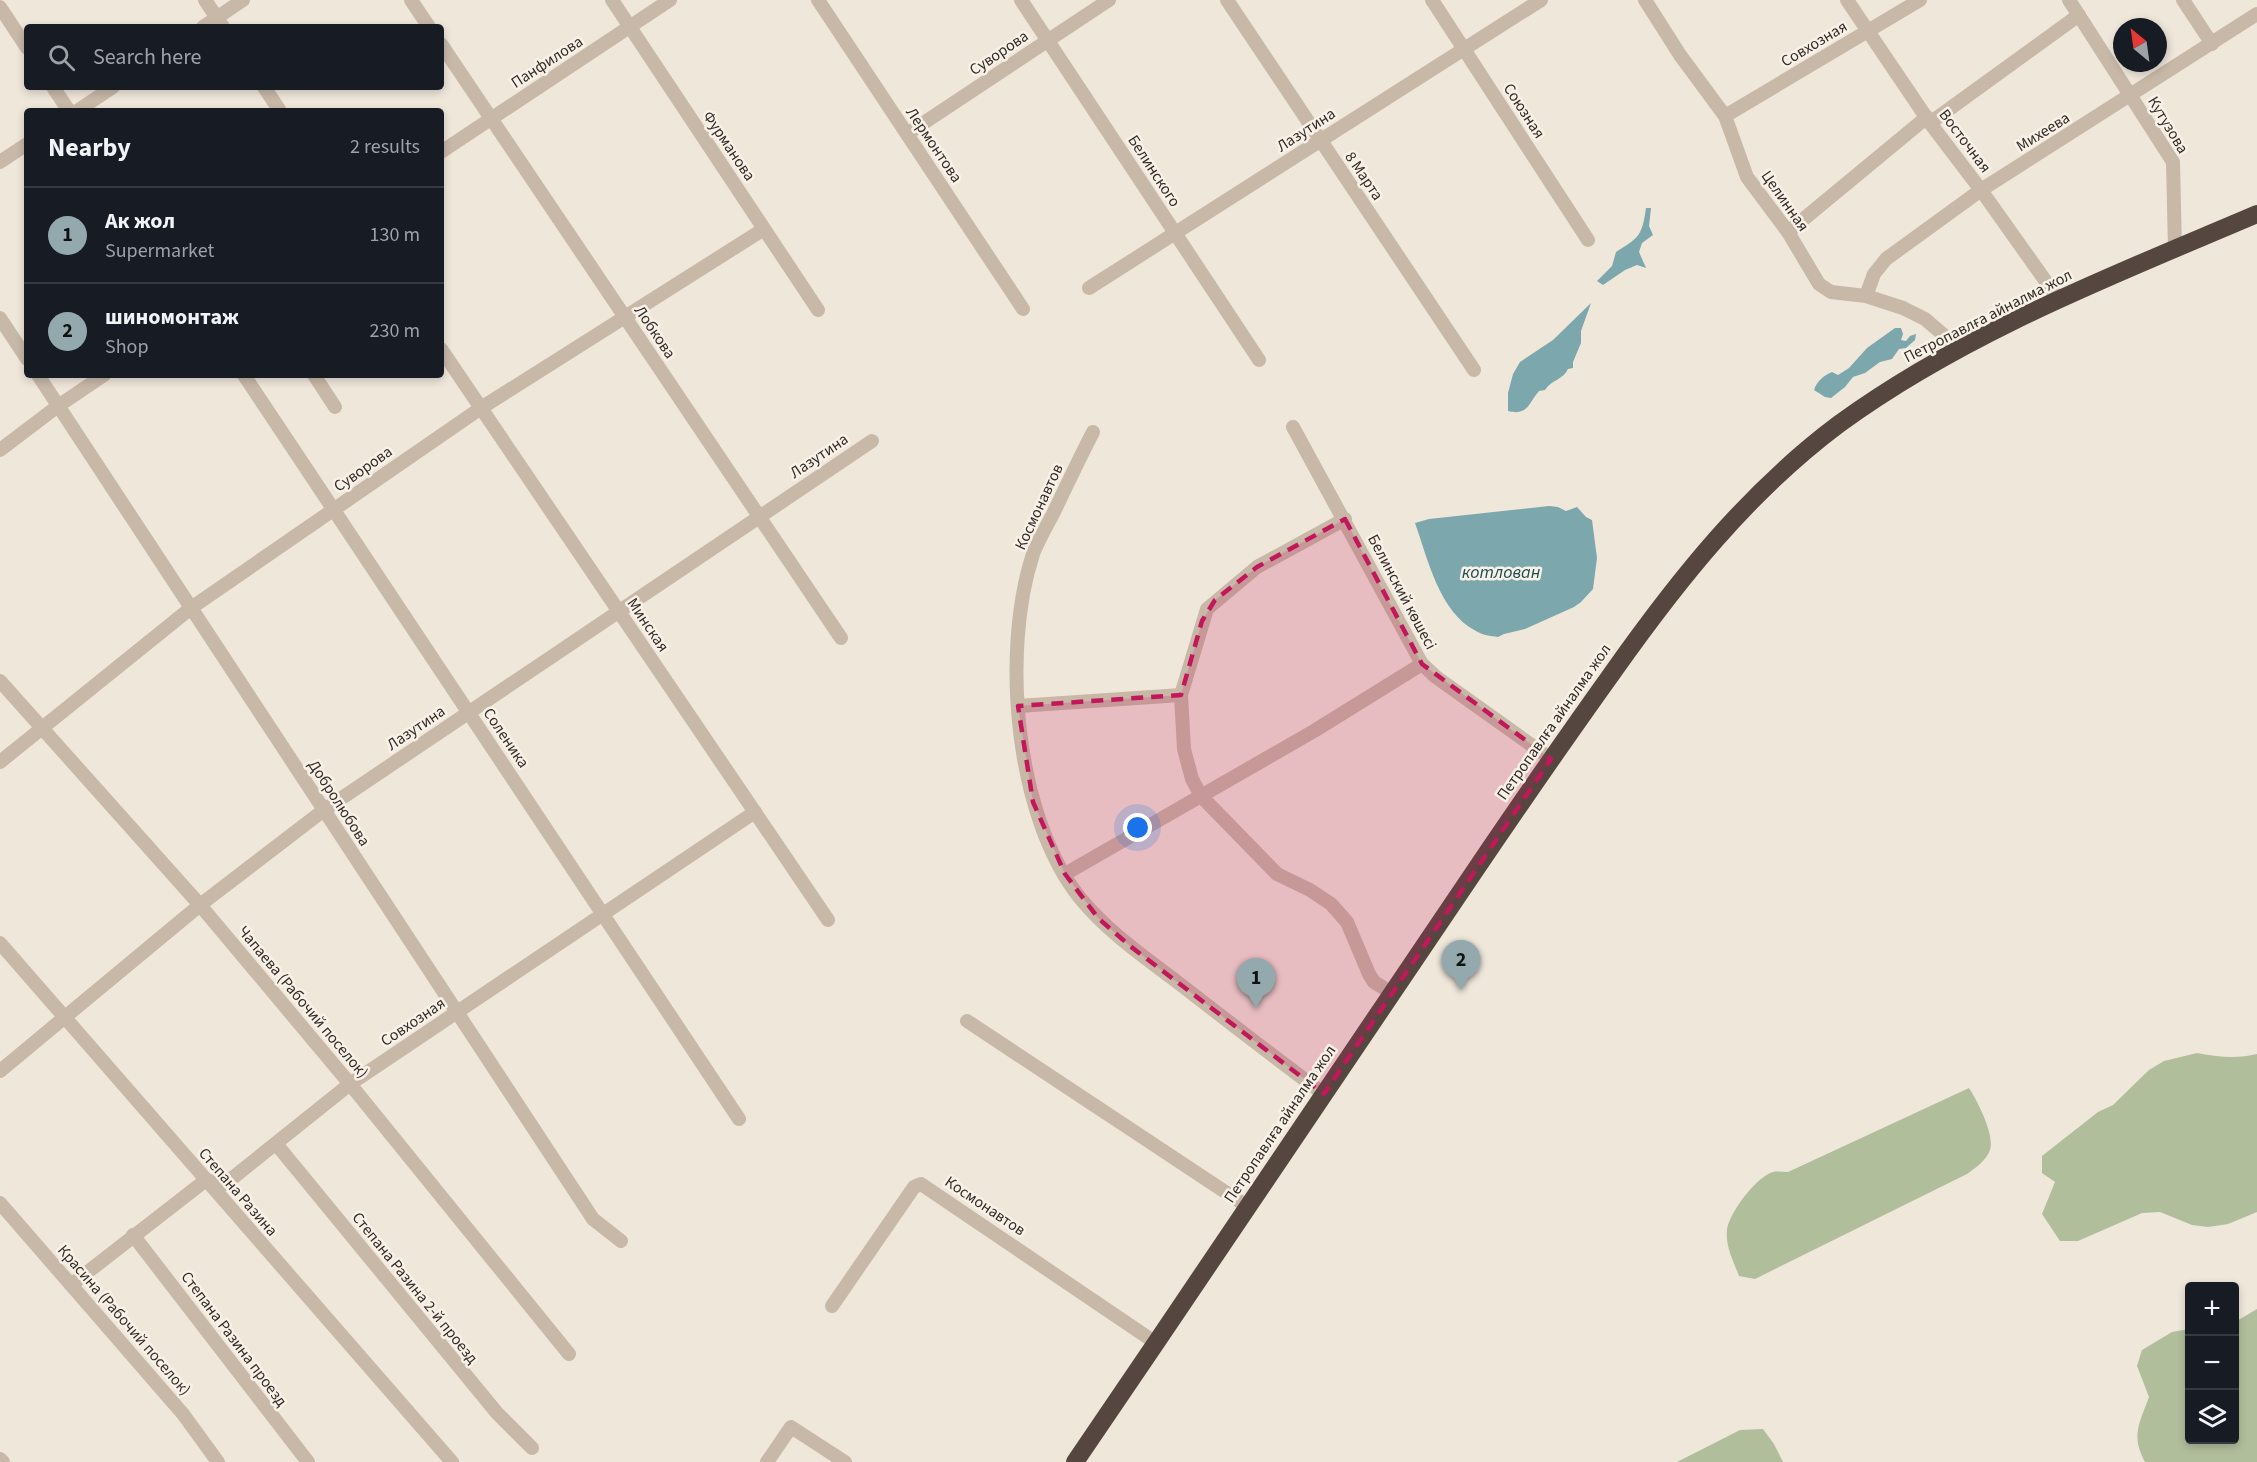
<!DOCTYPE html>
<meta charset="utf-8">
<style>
body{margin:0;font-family:"Source Sans 3",sans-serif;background:#20242c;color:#f1f3f6}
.controls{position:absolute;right:18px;bottom:18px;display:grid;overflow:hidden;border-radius:6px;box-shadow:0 3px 9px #0003}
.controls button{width:54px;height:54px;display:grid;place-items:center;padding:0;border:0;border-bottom:2px solid #363941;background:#171b24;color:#f1f3f6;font:30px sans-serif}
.compass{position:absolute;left:2113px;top:18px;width:54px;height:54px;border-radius:50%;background:#171b24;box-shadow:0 3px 9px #0003;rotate:331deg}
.you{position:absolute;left:1138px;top:828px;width:21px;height:21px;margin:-15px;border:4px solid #fff;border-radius:50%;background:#1a73e8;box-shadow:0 0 0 9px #1a73e833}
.badge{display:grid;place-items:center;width:39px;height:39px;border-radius:50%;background:#93a9ad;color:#111;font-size:20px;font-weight:700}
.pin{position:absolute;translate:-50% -50px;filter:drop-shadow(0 2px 3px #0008)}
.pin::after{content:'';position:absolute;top:32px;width:21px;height:18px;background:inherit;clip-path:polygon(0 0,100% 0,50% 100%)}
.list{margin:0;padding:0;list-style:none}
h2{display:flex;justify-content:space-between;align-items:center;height:78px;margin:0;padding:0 24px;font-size:26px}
h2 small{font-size:20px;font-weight:400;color:#9ea1a6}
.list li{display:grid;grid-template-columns:39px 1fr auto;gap:18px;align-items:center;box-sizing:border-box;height:96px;padding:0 24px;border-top:2px solid #363941}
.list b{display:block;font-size:22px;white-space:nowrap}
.list p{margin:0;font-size:20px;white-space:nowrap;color:#9ea1a6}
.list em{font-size:20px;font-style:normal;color:#9ea1a6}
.icon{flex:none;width:33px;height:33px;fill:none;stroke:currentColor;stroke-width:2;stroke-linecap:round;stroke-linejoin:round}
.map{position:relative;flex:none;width:2257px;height:1462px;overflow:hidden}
.search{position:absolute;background:#171b24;box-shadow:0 3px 9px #0003;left:24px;top:24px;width:420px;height:66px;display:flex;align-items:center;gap:15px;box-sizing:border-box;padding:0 21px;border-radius:6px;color:#9ea1a6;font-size:22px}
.panel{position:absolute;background:#171b24;box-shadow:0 3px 9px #0003;left:24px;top:108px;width:420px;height:270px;border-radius:6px}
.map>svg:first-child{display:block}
</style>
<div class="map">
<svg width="2257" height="1462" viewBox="0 0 2257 1462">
<rect width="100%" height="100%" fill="#f0e7db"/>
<!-- green -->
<g fill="#b1be9c">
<path d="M2197,1053C2216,1057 2238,1059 2257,1054V1212L2228,1224L2208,1227L2192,1225L2160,1212L2142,1213L2078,1241H2060L2042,1214L2055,1182L2042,1173V1156L2098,1112L2113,1105L2149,1070L2164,1061Z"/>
<path d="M1969,1088C1977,1100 1995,1135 1990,1150C1986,1161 1975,1168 1967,1174L1755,1279L1739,1276C1734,1262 1725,1246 1727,1230C1729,1213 1756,1177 1773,1172C1777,1171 1783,1172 1788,1172Z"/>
<path d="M2257,1309V1462H2145C2131,1436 2139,1424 2149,1397L2137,1366L2142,1350L2172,1332L2189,1329L2190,1440H2234L2235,1322Z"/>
<polygon points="1763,1429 1774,1444 1783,1462 1677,1462 1740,1430"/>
</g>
<!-- water -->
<g fill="#7ca7ac">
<path d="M1646,208H1651L1649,226L1653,235L1642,243L1639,252L1646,268L1637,265L1625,270L1603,285L1597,281L1612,266L1616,252C1638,238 1642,237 1646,208Z"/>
<path d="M1591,303L1581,331V343L1573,362V368L1568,369C1563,380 1551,380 1545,390L1539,391C1528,404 1528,416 1508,411V393L1513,374L1520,362L1553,340Z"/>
<path d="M1895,328H1901L1903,334L1901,340L1906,341L1910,336L1916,334L1915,340L1906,348L1899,349L1892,359L1880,362L1865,373L1853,377L1845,387L1831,398L1825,397L1814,390C1817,381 1823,376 1832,372L1838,375L1849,368L1867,348Z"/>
<path d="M1549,506L1558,507L1566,511L1577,507L1586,517L1592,520L1597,558L1593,589L1581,602L1574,607L1525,629L1504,634L1498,637C1491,636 1482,635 1476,631C1439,612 1428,559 1415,523L1429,519Z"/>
</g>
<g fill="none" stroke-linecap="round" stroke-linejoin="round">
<!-- minor -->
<g stroke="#c8b8a8" stroke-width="14">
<polyline points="205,0 223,27"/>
<polyline points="411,0 429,27"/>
<polyline points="612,0 818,310"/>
<polyline points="818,0 1023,309"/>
<polyline points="1021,0 1259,360"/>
<polyline points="1227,0 1474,370"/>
<polyline points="1432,0 1588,240"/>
<polyline points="1645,0 1680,55 1725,116 1747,177 1788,232 1819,284 1831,292 1866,296 1903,308 1925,319 1960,349"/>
<polyline points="1847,0 1930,123 1981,190 2059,300"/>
<polyline points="2069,0 2173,162 2175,249"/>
<polyline points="2183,0 2212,44"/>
<polyline points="0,7 27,48"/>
<polyline points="203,27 243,0"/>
<polyline points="441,44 841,638"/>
<polyline points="53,87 69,111"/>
<polyline points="264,87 280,111"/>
<polyline points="77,111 113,87"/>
<polyline points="1725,116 1920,0"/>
<polyline points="1930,123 2079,15"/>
<polyline points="907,134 1109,0"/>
<polyline points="441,152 670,0"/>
<polyline points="0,162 27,144"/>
<polyline points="1788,232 1927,117"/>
<polyline points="1089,288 1541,0"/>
<polyline points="1866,296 1874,274 1886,259 1981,190 2257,14"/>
<polyline points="0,318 27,359"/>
<polyline points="441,349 828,920"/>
<polyline points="38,375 593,1219 621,1241"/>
<polyline points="244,375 739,1119"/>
<polyline points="314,375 335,407"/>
<polyline points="1293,427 1422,664 1436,677 1551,759"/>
<path d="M1093,432C1079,459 1066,487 1053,514C1046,527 1038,541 1033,554C1001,652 1015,817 1080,898C1107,931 1143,956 1176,981C1225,1019 1274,1057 1324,1094"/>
<polyline points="0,450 58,406 104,375"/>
<polyline points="1345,519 1257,567 1207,609 1181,695 1184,749 1192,779 1201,796 1277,874 1310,890 1331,904 1347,922 1369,974 1374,982 1392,993"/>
<polyline points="0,681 200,905 350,1084 569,1354"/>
<polyline points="1018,706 1181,695"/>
<polyline points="0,762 191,608 481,408 764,229"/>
<polyline points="1065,874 1314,731 1422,664"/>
<polyline points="0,943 452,1462"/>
<polyline points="967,1021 1248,1207"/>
<polyline points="0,1071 200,905 324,810 872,441"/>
<polyline points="277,1145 497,1413 532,1448"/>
<polyline points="0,1203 183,1414 218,1462"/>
<polyline points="133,1235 308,1462"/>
<polyline points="71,1285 206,1180 225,1184 350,1084 755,812"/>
<polyline points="832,1306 914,1187 921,1184 1156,1343"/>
<polyline points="0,1459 3,1462"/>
<polyline points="767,1462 791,1427 845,1462"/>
</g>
<!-- highway -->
<path stroke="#55473f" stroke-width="18" d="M1075,1462C1208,1267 1339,1071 1472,875C1518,807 1565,739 1613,672C1678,580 1748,492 1839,424C1965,332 2114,275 2257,214"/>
</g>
<!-- marked area -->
<path fill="#c2185b" fill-opacity="0.2" stroke="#c2185b" stroke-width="4.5" stroke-dasharray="12 8" stroke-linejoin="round" d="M1345,519L1422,664L1551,759L1324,1094L1130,946L1098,918L1065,874L1033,802L1018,706L1181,695L1202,621L1215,600L1257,567Z"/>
<g text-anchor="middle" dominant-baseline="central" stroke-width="5" stroke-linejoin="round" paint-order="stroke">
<!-- street labels -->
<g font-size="16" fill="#352c28" stroke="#f8f1e7">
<text transform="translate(1814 44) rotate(-31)">Совхозная</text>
<text transform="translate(999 53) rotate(-34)">Суворова</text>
<text transform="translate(547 62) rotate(-33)">Панфилова</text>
<text transform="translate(1524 111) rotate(57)">Союзная</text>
<text transform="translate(2168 125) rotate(59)">Кутузова</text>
<text transform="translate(1306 130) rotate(-33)">Лазутина</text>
<text transform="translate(2043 132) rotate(-32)">Михеева</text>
<text transform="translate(1965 141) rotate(53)">Восточная</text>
<text transform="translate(934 145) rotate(56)">Лермонтова</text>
<text transform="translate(729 146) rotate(56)">Фурманова</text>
<text transform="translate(1154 171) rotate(57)">Белинского</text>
<text transform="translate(1364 176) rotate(56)">8 Марта</text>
<text transform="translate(1785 201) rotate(55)">Целинная</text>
<text transform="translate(1988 316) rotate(-27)">Петропавлға айналма жол</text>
<text transform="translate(655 332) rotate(56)">Лобкова</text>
<text transform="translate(819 456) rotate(-34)">Лазутина</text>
<text transform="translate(363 469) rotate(-35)">Суворова</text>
<text transform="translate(1039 507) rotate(-65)">Космонавтов</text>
<text transform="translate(1402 592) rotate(62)">Белинский көшесі</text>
<text transform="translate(648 625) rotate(56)">Минская</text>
<text transform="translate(1554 722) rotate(-55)">Петропавлға айналма жол</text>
<text transform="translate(416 728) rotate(-34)">Лазутина</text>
<text transform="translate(506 738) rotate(56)">Соленика</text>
<text transform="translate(339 803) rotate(57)">Добролюбова</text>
<text transform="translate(303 1002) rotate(50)">Чапаева (Рабочий поселок)</text>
<text transform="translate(413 1022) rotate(-34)">Совхозная</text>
<text transform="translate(1280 1124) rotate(-56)">Петропавлға айналма жол</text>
<text transform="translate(238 1192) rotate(49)">Степана Разина</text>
<text transform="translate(985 1206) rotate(34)">Космонавтов</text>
<text transform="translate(415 1288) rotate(51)">Степана Разина 2-й проезд</text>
<text transform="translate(124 1320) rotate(49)">Красина (Рабочий поселок)</text>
<text transform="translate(234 1339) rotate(53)">Степана Разина проезд</text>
</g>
<!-- water labels -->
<g font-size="18" font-style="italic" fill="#204e54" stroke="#f8f1e7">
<text x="1501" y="572">котлован</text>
</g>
</g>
</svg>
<div class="controls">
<button>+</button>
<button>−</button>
<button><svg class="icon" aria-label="layers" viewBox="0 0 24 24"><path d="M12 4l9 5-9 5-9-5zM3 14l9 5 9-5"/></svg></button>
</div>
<svg class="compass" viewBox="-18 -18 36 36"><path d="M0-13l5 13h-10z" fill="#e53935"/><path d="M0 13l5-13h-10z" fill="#9ea1a6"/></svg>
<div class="you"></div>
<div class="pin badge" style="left:1256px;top:1008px">1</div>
<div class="pin badge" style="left:1461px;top:990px">2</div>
<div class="search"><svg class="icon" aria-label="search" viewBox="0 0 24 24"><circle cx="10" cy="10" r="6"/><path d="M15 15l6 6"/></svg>Search here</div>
<section class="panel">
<h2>Nearby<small>2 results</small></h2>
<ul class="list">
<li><span class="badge">1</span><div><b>Ак жол</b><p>Supermarket</p></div><em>130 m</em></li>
<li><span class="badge">2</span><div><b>шиномонтаж</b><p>Shop</p></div><em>230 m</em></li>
</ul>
</section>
</div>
